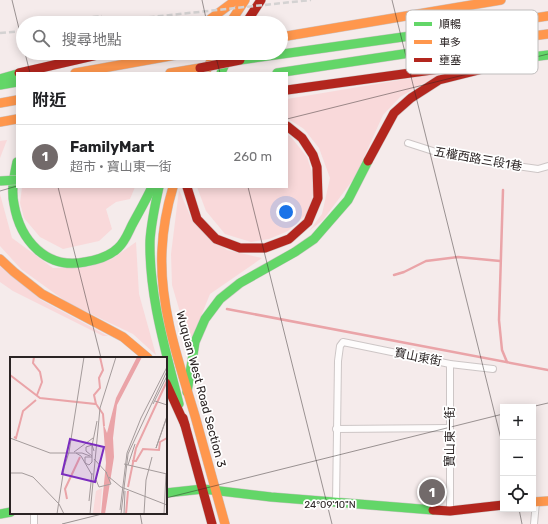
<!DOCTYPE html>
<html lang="zh-TW">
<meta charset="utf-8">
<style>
body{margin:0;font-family:Rubik,"Noto Sans TC",sans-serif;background:#f6f6f6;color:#202124}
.controls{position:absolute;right:12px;bottom:12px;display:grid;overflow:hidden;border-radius:0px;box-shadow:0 2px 10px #0003}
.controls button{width:36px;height:36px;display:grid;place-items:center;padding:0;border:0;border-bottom:1px solid #e0e0e0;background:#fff;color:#202124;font:20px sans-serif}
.you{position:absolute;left:286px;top:212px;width:14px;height:14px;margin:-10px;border:3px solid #fff;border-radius:50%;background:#1a73e8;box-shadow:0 0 0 6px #1a73e833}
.badge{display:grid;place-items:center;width:26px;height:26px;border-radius:50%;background:#726a6a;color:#fff;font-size:13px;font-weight:700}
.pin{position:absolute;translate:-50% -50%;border:2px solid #fff;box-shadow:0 1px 4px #0006}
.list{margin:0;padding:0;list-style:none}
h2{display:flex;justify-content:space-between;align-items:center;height:52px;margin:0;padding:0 16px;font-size:17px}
h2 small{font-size:13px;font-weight:400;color:#757577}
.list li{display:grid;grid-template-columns:26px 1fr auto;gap:12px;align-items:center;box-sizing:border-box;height:64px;padding:0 16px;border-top:1px solid #e0e0e0}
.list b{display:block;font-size:15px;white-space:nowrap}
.list p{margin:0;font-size:13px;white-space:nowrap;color:#757577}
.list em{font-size:13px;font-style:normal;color:#757577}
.icon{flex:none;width:22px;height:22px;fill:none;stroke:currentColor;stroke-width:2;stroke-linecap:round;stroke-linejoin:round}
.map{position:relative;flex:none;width:548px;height:524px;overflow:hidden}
.search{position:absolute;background:#fff;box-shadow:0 2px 10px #0003;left:16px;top:16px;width:272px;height:44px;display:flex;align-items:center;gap:10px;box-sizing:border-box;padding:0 14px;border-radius:22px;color:#757577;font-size:15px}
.panel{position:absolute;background:#fff;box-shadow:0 2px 10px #0003;left:16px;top:72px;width:272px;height:116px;border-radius:0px}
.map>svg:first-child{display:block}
</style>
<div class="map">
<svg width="548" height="524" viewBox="0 0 548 524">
<rect width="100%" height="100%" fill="#f5ebeb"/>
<!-- grass -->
<g fill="#f9d9da">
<polygon points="436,74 440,74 400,97 383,115 355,177 323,220 309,231 322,214 330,178 319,148 304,129 287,118 287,99"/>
<polygon points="287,134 291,137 307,157 315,181 310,211 288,231 269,239 251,242 225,234 206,211 197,187 287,187"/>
<polygon points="7,140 0,158 0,141"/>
<polygon points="22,187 135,187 130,199 116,202 106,209 112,229 99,241 63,249 40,237 24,218 20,203"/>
<polygon points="179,190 193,222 227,250 262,258 210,294 193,336 187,336 172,285 171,254"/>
<polygon points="0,194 12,238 53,268 88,267 112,259 136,242 139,294 156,355 133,334 68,303 21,269 0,246"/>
<polygon points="0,265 41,300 108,336 103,336 13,291 0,282"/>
</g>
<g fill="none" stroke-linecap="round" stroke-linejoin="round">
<!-- stream -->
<g stroke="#eaa4a8" stroke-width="2.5">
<polyline points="503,190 499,320 502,350 507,362"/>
<polyline points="394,275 404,272 426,261 458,257 500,261"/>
<polyline points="227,309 548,370"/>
</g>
<!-- street casing -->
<g stroke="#cdc6c6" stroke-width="8">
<g id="street">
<polyline points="408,143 436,152 495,163 538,169 548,166"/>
<polyline points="336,429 450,428"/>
<polyline points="336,503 338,361 340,346 343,342 450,364 493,369"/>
<polyline points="450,511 450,364"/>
<polyline points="34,524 34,513"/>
<polyline points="534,524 536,502"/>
</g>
</g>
<!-- fast casing -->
<g stroke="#cdc6c6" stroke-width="10">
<g id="fast">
<polyline points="523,58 548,55"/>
<polyline points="240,60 481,26"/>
<polyline points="221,73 230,53"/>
<polyline points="277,73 463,45"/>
<polyline points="0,79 17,74"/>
<polyline points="0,85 17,82"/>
<path d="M17,162C14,176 11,190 14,204C20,240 46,270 85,262C97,260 109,257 118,248C125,242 128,233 132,225C139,212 146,200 152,187"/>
<path d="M159,187C155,205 151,223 150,241C149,297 166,351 179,404"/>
<polyline points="187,392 195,342 205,319 220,299 240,283 295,252 314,239 348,200 368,161"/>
<polyline points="166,493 203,489 271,497 433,510"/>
<polyline points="0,514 11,512"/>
</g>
</g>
<!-- slow casing -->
<g stroke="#cdc6c6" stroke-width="10">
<g id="slow">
<polyline points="205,23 236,0"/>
<polyline points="230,23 245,0"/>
<polyline points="481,26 548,16"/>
<polyline points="281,37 501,0"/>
<polyline points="463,45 548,34"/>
<polyline points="75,73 187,53"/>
<polyline points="170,73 200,68"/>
<polyline points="205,73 215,53"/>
<polyline points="0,103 17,100"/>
<polyline points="0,122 17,119"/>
<path d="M173,187C167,207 163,228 162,250C159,306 179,363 195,416C205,452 215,488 225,524"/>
<polyline points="0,259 14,272 42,294 123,337 148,358"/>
<polyline points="533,502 548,501"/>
</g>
</g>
<!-- jam casing -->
<g stroke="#cdc6c6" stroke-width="10">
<g id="jam">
<polyline points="246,23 261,0"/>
<polyline points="19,73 106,53"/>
<polyline points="287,90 483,63"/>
<polyline points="368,161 394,113 411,98 439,80 530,57"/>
<polyline points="187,187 197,219 216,239 240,248 265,248 289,239 308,222 318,198 317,167 313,155 302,138 287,126"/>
<polyline points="166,383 185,425"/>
<polyline points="183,418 212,524"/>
<polyline points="433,510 450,511 503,505"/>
</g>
</g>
<!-- street -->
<use href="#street" stroke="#fefcfc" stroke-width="6"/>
<!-- fast -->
<use href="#fast" stroke="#63d668" stroke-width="9"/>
<!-- slow -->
<use href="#slow" stroke="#ff974d" stroke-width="9"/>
<!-- jam -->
<use href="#jam" stroke="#b3261e" stroke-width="9"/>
<!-- rail -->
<g stroke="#d4d2d2" stroke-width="2.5" stroke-dasharray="6 3" stroke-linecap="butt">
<polyline points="39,23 102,16"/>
<polyline points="95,23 311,0"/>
<polyline points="0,33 23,31"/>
</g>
<!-- fast-bridge casing -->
<g stroke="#cdc6c6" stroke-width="10" stroke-linecap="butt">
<polyline id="fast-bridge" points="0,181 17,180"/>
</g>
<!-- jam-bridge casing -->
<g stroke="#cdc6c6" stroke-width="10" stroke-linecap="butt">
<polyline id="jam-bridge" points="200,68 240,60"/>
</g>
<!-- fast-bridge -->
<use href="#fast-bridge" stroke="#63d668" stroke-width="9"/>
<!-- jam-bridge -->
<use href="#jam-bridge" stroke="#b3261e" stroke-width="9"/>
</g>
<!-- ticks -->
<path fill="none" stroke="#2b2424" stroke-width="1" stroke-opacity="0.45" d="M12,0L23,45M202,0L207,23M392,0L503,447M25,53L30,73M215,53L220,73M287,119L548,54M58,187L101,358M248,187L332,524M0,191L17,186M531,407L548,403M166,498L503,414M519,509L522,524M140,513L142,524M62,524L106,513"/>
<g text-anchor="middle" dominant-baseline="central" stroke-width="3.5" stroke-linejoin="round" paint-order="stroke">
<!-- street labels -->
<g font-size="12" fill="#2b2424" stroke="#fff">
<text transform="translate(478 159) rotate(10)">五權西路三段1巷</text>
<text transform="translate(418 357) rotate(11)">寶山東街</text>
<text transform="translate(201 389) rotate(75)">Wuquan West Road Section 3</text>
<text transform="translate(450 437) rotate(-90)">寶山東一街</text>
</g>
</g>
<!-- overview -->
<g transform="translate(10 357)">
<rect width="157" height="157" fill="#f5ebeb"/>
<path d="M92,131L90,156H83L86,134Z" fill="#f9d9da"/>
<path d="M127,0H132L107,48L103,81L104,100L95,157H91L96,106L93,66L97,76L106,41Z" fill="#eaa4a8"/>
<path fill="none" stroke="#eaa4a8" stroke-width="2" d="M24,0L23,6L30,15L32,25L27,38M0,18L30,41L86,47L84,38L90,31L89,21L93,13L90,0M86,47L93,57L94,69M4,80L6,81L13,54L26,43M122,104H126L133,92L149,93L150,85L157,81M118,130L126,91L157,24M57,142L55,132L70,100M116,157L118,134"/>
<path fill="none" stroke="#a49b9b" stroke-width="1" d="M145,44L157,48M143,47L157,19M157,59L146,91L157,60M0,81L40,96H72L80,99M64,95L83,81M66,96L71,99L82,118M82,99L76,94V90L82,88L84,94M82,100H75V106L79,108L82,105V89L87,64M84,102L97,116M114,107L157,117M118,108L125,87M0,116H12L23,120L49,147L54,157M99,120L111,130L157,148M86,123L89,130L101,127L96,115M79,144L82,116M110,153L117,96L131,61L157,10M47,157L54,111L59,95L74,0M80,157L90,51L106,0M111,157L118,97L157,14M114,157L115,134M134,157L136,123L142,100M154,157L156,117"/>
<path fill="#7b2cbf" fill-opacity="0.15" stroke="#7b2cbf" stroke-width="2" d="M60,82L94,90L85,125L52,117Z"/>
<rect width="157" height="157" fill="none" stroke="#2b2424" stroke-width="2"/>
</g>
<!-- legend -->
<rect x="406" y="10" width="132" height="64" rx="6" fill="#fff" stroke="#bfbdbd" stroke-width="1"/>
<rect x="414" y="22" width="18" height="4" fill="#63d668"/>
<rect x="414" y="40" width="18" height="4" fill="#ff974d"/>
<rect x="414" y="58" width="18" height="4" fill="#b3261e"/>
<g font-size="11" fill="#2b2424">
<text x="439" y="28">順暢</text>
<text x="439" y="46">車多</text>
<text x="439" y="64">壅塞</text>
</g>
<g font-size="10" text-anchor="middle" fill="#2b2424" stroke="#fff" stroke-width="3.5" stroke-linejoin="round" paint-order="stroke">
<text x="330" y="508">24°09'10"N</text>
</g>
</svg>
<div class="controls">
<button>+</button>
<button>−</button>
<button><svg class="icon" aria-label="locate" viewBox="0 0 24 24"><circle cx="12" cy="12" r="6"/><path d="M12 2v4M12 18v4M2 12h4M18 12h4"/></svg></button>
</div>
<div class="you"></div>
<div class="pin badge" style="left:432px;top:492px">1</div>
<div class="search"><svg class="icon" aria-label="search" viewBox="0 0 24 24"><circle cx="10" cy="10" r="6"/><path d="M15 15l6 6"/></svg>搜尋地點</div>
<section class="panel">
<h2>附近<small></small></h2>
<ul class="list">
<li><span class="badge">1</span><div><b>FamilyMart</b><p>超市 · 寶山東一街</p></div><em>260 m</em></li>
</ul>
</section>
</div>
